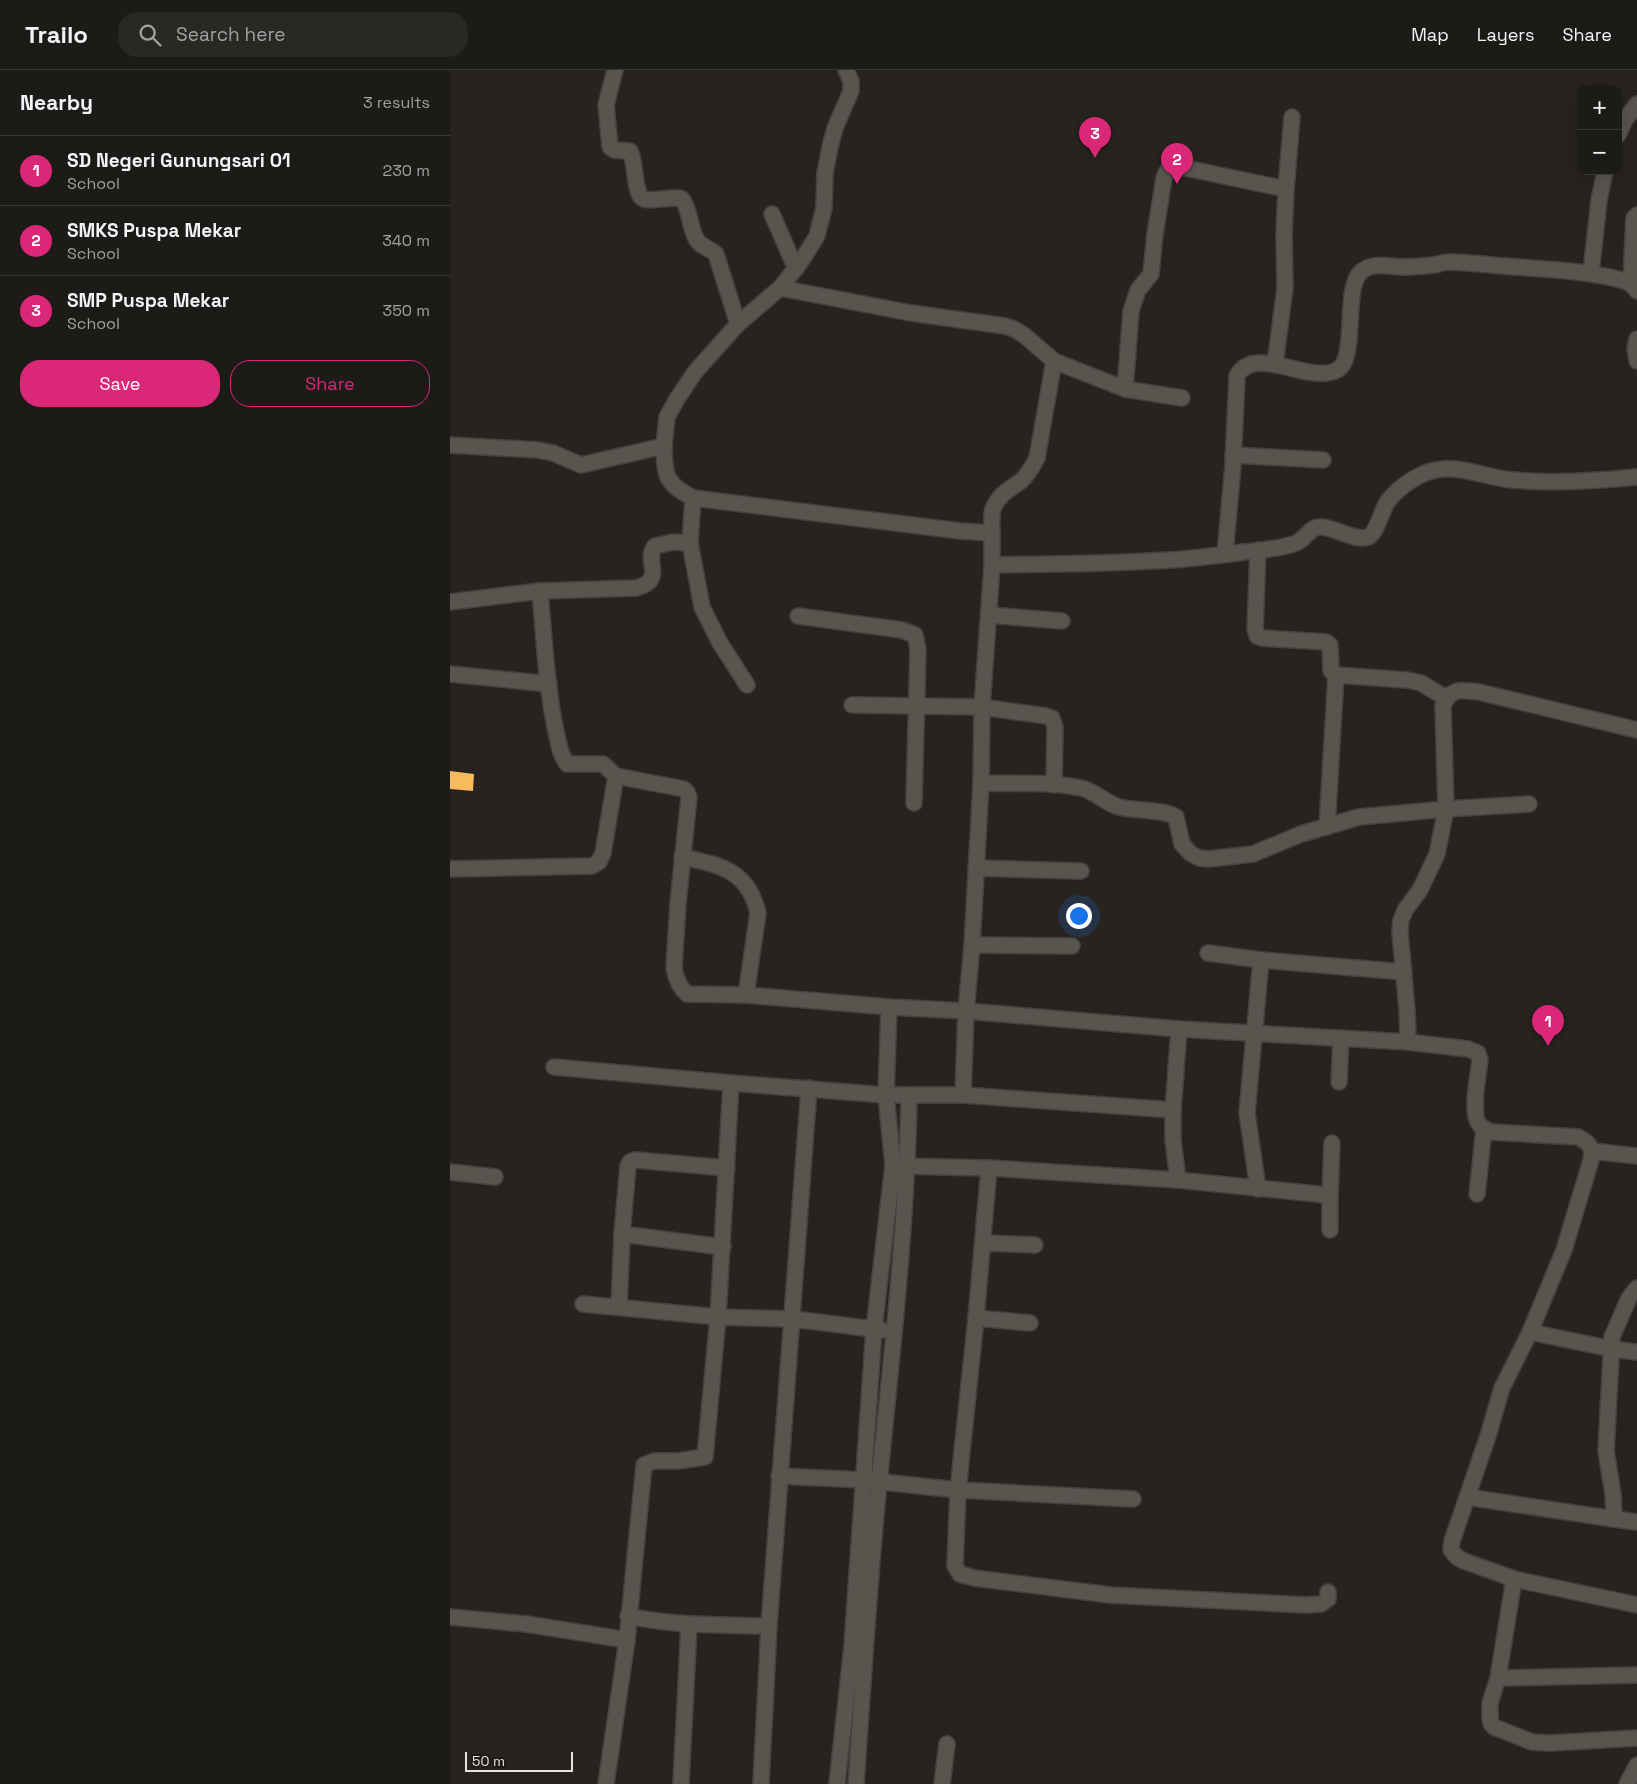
<!DOCTYPE html>
<meta charset="utf-8">
<style>
body{margin:0;font-family:"Space Grotesk",sans-serif;background:#2a2824;color:#f1f3f6}
.controls{position:absolute;right:15px;top:15px;display:grid;overflow:hidden;border-radius:10px;box-shadow:0 5px 20px #0002}
.controls button{width:45px;height:45px;display:grid;place-items:center;padding:0;border:0;border-bottom:1px solid #3b3936;background:#1d1b17;color:#f1f3f6;font:25px sans-serif}
.scale{position:absolute;left:15px;bottom:12px;width:108px;box-sizing:border-box;padding-left:5px;border:2px solid #e6e3e0;border-top:0;font-size:14px;line-height:18px;white-space:nowrap;color:#e6e3e0;-webkit-text-stroke:4px #1e1b16;paint-order:stroke}
.you{position:absolute;left:628px;top:845px;width:18px;height:18px;margin:-12px;border:4px solid #fff;border-radius:50%;background:#1a73e8;box-shadow:0 0 0 8px #1a73e833}
.badge{display:grid;place-items:center;width:32px;height:32px;border-radius:50%;background:#db2777;color:#fff;font-size:16px;font-weight:700}
.pin{position:absolute;translate:-50% -41px;filter:drop-shadow(0 1px 2px #0008)}
.pin::after{content:'';position:absolute;top:26px;width:18px;height:15px;background:inherit;clip-path:polygon(0 0,100% 0,50% 100%)}
.list{margin:0;padding:0;list-style:none}
h2{display:flex;justify-content:space-between;align-items:center;height:65px;margin:0;padding:0 20px;font-size:21px}
h2 small{font-size:16px;font-weight:400;color:#a0a1a1}
.list li{display:grid;grid-template-columns:32px 1fr auto;gap:15px;align-items:center;box-sizing:border-box;height:70px;padding:0 20px;border-top:1px solid #3b3936}
.list b{display:block;font-size:19px;white-space:nowrap}
.list p{margin:0;font-size:16px;white-space:nowrap;color:#a0a1a1}
.list em{font-size:16px;font-style:normal;color:#a0a1a1}
.actions{display:flex;gap:10px;padding:15px 20px}
.actions a{flex:1;padding:11px 0;border:1px solid #db2777;border-radius:20px;text-align:center;font-size:18px;color:#db2777}
.actions .main{background:#db2777;color:#fff}
.icon{flex:none;width:28px;height:28px;fill:none;stroke:currentColor;stroke-width:2;stroke-linecap:round;stroke-linejoin:round}
.map{position:relative;flex:none;width:1187px;height:1714px;overflow:hidden}
header{display:flex;align-items:center;gap:30px;box-sizing:border-box;height:70px;padding:0 25px;background:#1d1b17;border-bottom:1px solid #3b3936}
header strong{font-size:24px}
nav{display:flex;gap:28px;margin-inline-start:auto;font-size:18px}
.search{width:350px;height:45px;background:#2a2824;display:flex;align-items:center;gap:12px;box-sizing:border-box;padding:0 18px;border-radius:20px;color:#a0a1a1;font-size:19px}
main{display:flex}
aside{flex:1;background:#1d1b17}
.map>svg:first-child{display:block}
</style>
<header>
<strong>Trailo</strong>
<div class="search"><svg class="icon" aria-label="search" viewBox="0 0 24 24"><circle cx="10" cy="10" r="6"/><path d="M15 15l6 6"/></svg>Search here</div>
<nav><a>Map</a><a>Layers</a><a>Share</a></nav>
</header>
<main>
<aside>
<h2>Nearby<small>3 results</small></h2>
<ul class="list">
<li><span class="badge">1</span><div><b>SD Negeri Gunungsari 01</b><p>School</p></div><em>230 m</em></li>
<li><span class="badge">2</span><div><b>SMKS Puspa Mekar</b><p>School</p></div><em>340 m</em></li>
<li><span class="badge">3</span><div><b>SMP Puspa Mekar</b><p>School</p></div><em>350 m</em></li>
</ul>
<div class="actions"><a class="main">Save</a><a>Share</a></div>
</aside>
<div class="map">
<svg width="1187" height="1714" viewBox="0 0 1187 1714">
<rect width="100%" height="100%" fill="#27241f"/>
<!-- building -->
<polygon fill="#f7bb5d" points="0,701 24,704 23,721 0,719"/>
<g fill="none" stroke-linecap="round" stroke-linejoin="round">
<!-- minor casing -->
<g stroke="#43403d" stroke-width="18">
<g id="minor">
<path d="M165,0L156,35L160,77L164,80L180,81C186,93 184,118 191,127C196,134 222,125 232,129C241,141 239,158 247,170C252,178 260,178 266,184L288,254"/>
<polyline points="1168,65 1175,50 1187,34"/>
<polyline points="322,144 346,199"/>
<polyline points="1141,203 1149,130 1155,101"/>
<polyline points="1181,214 1184,148 1187,145"/>
<polyline points="330,218 461,243 555,256 564,259 574,265 604,291 675,319 732,328"/>
<polyline points="1187,269 1185,279 1187,291"/>
<polyline points="825,294 835,218 834,165 836,119 842,47"/>
<path d="M675,319L681,241L688,220L701,204L705,164L714,108C716,101 718,98 726,96L836,119"/>
<path d="M0,375L88,380L103,383L131,395L214,376C215,407 215,413 243,428L510,461L542,463V495L532,637L531,713L522,875L516,941L513,1025"/>
<polyline points="214,376 217,347 227,329 245,302 288,254 330,218 350,193 367,166 374,138 375,103 380,77 385,58 401,21 401,11 396,0"/>
<polyline points="783,385 873,390"/>
<path d="M542,463C542,455 541,446 543,439C548,425 560,419 571,411C578,405 582,397 587,388L604,291"/>
<polyline points="240,473 252,537 270,573 297,615"/>
<polyline points="808,480 805,559 807,566 812,568 876,572 880,575 881,601 886,605 957,610 971,613 996,628"/>
<path d="M775,484L783,395L787,306C804,273 860,315 887,300C908,289 893,221 910,203C921,191 939,197 953,197C963,197 974,196 984,195C989,194 994,192 999,192C1021,192 1044,196 1067,197C1103,200 1140,201 1175,211L1181,214L1187,221"/>
<path d="M542,495C595,494 648,494 701,491C732,490 764,486 794,482C811,480 831,479 846,473C856,469 860,456 871,457C884,457 906,472 918,467C927,463 932,439 938,431C948,418 965,406 981,401C1009,393 1035,408 1063,410C1104,414 1146,411 1187,407"/>
<path d="M90,521C94,566 96,612 105,657C108,670 109,683 117,694H153L166,706L234,719L237,722L239,727L228,833L224,898C226,909 229,917 237,924L296,925L439,937L516,941L729,959L958,972L1018,979L1028,983L1030,990C1028,1006 1022,1035 1027,1050C1029,1057 1036,1060 1042,1062L1128,1067C1139,1073 1143,1076 1141,1090L1114,1180L1080,1262L1052,1318L1038,1366L1002,1471L1001,1480L1007,1487L1014,1491L1064,1509L1187,1535"/>
<path d="M0,532L90,521L186,518C217,510 193,491 205,476L223,472L240,473L243,428"/>
<polyline points="539,545 612,551"/>
<polyline points="348,546 452,560 465,565 468,579 464,733"/>
<polyline points="0,604 99,614"/>
<polyline points="402,635 532,637 596,646 602,648 605,657 604,715"/>
<path d="M531,713C564,714 599,711 631,718C645,721 655,733 669,737C685,741 713,739 726,747L732,774L740,783L749,788L759,789L803,784L851,764L909,747L996,739L1079,734"/>
<polyline points="877,757 886,605"/>
<path d="M232,787C270,795 298,800 308,843L296,925"/>
<polyline points="526,798 631,801"/>
<polyline points="0,799 142,796 149,792 153,783 166,706"/>
<polyline points="522,875 622,876"/>
<polyline points="758,883 811,890"/>
<path d="M958,972L957,940L950,862L951,850L955,840L970,820L987,784L996,739L993,636C1001,617 1011,620 1029,622L1187,660"/>
<polyline points="104,997 281,1013 436,1025 513,1025 723,1040"/>
<polyline points="889,1012 891,968"/>
<polyline points="1142,1081 1187,1086"/>
<polyline points="449,1096 539,1098 728,1110 867,1124 880,1126 880,1160"/>
<polyline points="539,1098 526,1248 508,1420 505,1496 510,1504 524,1508 660,1525 855,1535 871,1534 878,1529 878,1522"/>
<polyline points="0,1102 45,1107"/>
<polyline points="728,1110 723,1070 723,1040 729,959"/>
<polyline points="808,1119 797,1043 811,890 954,902"/>
<polyline points="1027,1124 1034,1059"/>
<polyline points="880,1126 882,1073"/>
<polyline points="172,1164 273,1177"/>
<polyline points="533,1173 585,1175"/>
<polyline points="1187,1218 1179,1228 1162,1267 1156,1381 1163,1424 1164,1449 1187,1452"/>
<polyline points="133,1234 268,1247 343,1249 432,1260"/>
<polyline points="169,1237 172,1164 178,1096 180,1092 185,1090 277,1098"/>
<polyline points="526,1248 580,1253"/>
<polyline points="1080,1262 1162,1279 1187,1282"/>
<polyline points="329,1406 414,1410 508,1420 683,1429"/>
<polyline points="1017,1427 1164,1449"/>
<polyline points="1064,1509 1048,1608 1040,1633 1040,1648 1041,1654 1044,1657 1082,1672 1101,1673 1187,1668"/>
<path d="M178,1546C225,1556 271,1555 319,1556"/>
<polyline points="0,1547 76,1554 177,1570"/>
<polyline points="1048,1608 1187,1605"/>
<polyline points="156,1714 177,1570 194,1395 204,1391 228,1391 255,1387 268,1247 281,1013"/>
<polyline points="231,1714 239,1555"/>
<polyline points="311,1714 319,1556 359,1018"/>
<polyline points="387,1714 402,1576 424,1259 443,1095 436,1025 439,937"/>
<path d="M406,1714C413,1613 419,1513 429,1413C442,1283 457,1154 459,1025"/>
<polyline points="492,1714 497,1674"/>
<polyline points="1177,1714 1187,1695"/>
</g>
</g>
<!-- minor -->
<use href="#minor" stroke="#58554f" stroke-width="15"/>
</g>
</svg>
<div class="controls">
<button>+</button>
<button>−</button>
</div>
<div class="scale">50 m</div>
<div class="you"></div>
<div class="pin badge" style="left:1098px;top:976px">1</div>
<div class="pin badge" style="left:727px;top:114px">2</div>
<div class="pin badge" style="left:645px;top:88px">3</div>
</div>
</main>
